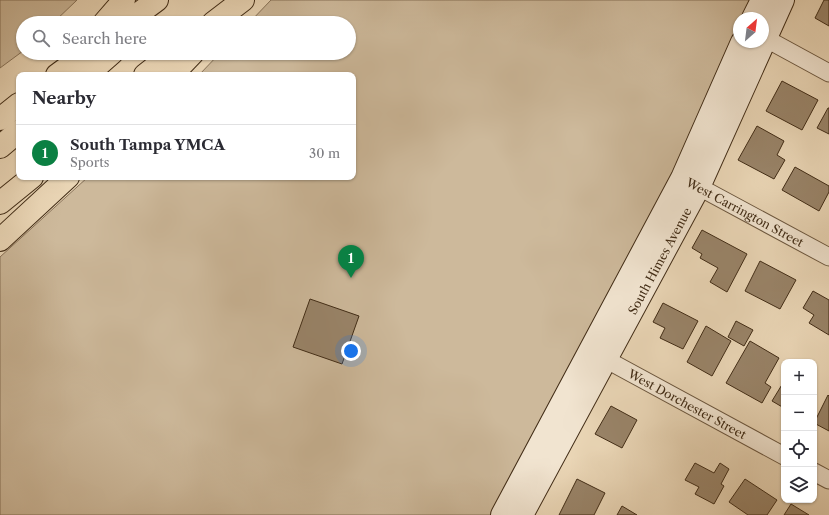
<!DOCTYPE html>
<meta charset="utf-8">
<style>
body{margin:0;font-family:"Libre Caslon Text",serif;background:#f7f7f7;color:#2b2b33}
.controls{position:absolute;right:12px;bottom:12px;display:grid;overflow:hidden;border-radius:8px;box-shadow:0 1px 3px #0004}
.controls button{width:36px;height:36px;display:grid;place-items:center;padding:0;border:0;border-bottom:1px solid #e1e1e2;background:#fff;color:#2b2b33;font:20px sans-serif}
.compass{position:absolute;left:733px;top:12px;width:36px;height:36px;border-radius:50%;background:#fff;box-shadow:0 1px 3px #0004;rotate:28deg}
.you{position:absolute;left:351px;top:351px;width:14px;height:14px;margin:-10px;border:3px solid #fff;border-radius:50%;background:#1a73e8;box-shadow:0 0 0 6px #1a73e833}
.badge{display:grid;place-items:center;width:26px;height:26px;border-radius:50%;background:#0b8043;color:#fff;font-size:13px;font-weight:700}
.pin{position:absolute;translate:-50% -33px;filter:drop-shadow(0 1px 2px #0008)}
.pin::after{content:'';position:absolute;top:21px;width:14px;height:12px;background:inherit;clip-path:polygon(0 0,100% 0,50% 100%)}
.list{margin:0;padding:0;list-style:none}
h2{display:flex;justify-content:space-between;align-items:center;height:52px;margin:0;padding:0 16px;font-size:17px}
h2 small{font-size:13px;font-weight:400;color:#7c7c81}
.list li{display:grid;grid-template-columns:26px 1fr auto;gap:12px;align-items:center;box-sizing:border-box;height:56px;padding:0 16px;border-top:1px solid #e1e1e2}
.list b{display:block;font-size:15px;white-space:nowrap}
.list p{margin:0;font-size:13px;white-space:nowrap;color:#7c7c81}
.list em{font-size:13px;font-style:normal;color:#7c7c81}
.icon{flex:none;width:22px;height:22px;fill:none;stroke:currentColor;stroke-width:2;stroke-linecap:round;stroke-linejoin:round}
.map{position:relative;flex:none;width:829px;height:515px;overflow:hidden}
.search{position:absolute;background:#fff;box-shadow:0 1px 3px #0004;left:16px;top:16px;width:340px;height:44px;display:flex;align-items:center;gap:10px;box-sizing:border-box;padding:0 14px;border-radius:22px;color:#7c7c81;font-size:15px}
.panel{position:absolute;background:#fff;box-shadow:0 1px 3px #0004;left:16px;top:72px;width:340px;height:108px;border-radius:8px}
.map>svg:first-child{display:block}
</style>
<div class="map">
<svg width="829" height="515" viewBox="0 0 829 515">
<rect width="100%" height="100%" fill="#ead6b6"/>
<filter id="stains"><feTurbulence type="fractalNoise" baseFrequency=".005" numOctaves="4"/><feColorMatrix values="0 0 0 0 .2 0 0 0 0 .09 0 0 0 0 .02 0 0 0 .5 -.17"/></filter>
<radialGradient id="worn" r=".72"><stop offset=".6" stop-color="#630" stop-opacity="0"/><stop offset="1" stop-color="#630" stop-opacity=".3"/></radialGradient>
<!-- green -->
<g fill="#cdb99b" stroke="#877258">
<polygon points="0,0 77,0 53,23 23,23 23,51 0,68"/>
<polygon points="271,0 752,0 744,18 739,18 739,29 675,174 493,515 0,515 0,257 88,177 353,177 353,75 199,75 220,53 349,53 349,23 249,23"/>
</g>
<!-- building -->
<g fill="#998469" stroke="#412c16">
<polygon points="824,0 829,0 829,26 815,18"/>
<polygon points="782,81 818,100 802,130 766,111"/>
<polygon points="828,108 829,108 829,134 817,128"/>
<polygon points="757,126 784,141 777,155 785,160 774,179 738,160"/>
<polygon points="795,167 829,186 829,192 819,211 782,190"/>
<polygon points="702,230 747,254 727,292 710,282 718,268 700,258 702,254 692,248"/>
<polygon points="760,261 796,280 780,309 745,291"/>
<polygon points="813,291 829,300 829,335 809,323 814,315 803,308"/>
<polygon points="310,299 359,316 342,364 293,347"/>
<polygon points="663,303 698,321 683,349 660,338 665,328 653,322"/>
<polygon points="736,321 753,330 744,346 728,337"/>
<polygon points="706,326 731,341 712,376 687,362"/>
<polygon points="750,341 779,358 765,383 771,387 762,403 726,383"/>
<polygon points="783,383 784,383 784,408 772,401"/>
<polygon points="828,395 829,396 829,431 814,423"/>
<polygon points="611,406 637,420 622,448 595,434"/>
<polygon points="695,463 714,473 720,463 729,469 721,484 724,486 714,504 695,494 699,487 685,480"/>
<polygon points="577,479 605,493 594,515 559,515"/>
<polygon points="745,479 777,500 767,515 748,515 729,502"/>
<polygon points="791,504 809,515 784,515"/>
<polygon points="622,506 637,515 617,515"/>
</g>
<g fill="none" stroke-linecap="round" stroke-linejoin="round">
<!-- street casing -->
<g stroke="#6b563e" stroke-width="19">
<g id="street">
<polyline points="763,37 829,73"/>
<path id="s1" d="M688,181L829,257"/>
<path id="s2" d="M596,354L784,456"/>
<polyline points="814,472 829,480"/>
</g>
</g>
<!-- secondary casing -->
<g stroke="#412c16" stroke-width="24">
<g id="secondary">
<polyline points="753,18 762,0"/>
<polyline points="502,515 682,178 742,42"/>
<path id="s3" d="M522,515L699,187L783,0"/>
</g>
</g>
<!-- highway casing -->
<g stroke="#412c16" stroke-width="24">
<g id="highway">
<polyline points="104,23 124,0"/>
<polyline points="126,23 157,0"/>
<polyline points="213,23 243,0"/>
<polyline points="57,75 87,53"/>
<polyline points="87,75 112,53"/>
<polyline points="145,75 173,53"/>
<polyline points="172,75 193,53"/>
<polyline points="0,119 19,104"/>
<polyline points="0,147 19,131"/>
<polyline points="0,203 32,177"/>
<polyline points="0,240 68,177"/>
</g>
</g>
<!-- street -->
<use href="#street" stroke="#f1e4d0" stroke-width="17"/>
<!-- secondary -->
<use href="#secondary" stroke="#f1e4d0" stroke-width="22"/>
<!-- highway -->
<use href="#highway" stroke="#ead6b6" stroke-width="22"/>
</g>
<g text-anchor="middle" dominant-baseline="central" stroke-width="3" stroke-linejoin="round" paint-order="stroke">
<!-- street labels -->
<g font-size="12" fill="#412c16" stroke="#f1e4d0">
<text stroke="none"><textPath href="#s1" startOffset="65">West Carrington Street</textPath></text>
<text stroke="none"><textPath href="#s3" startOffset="289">South Himes Avenue</textPath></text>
<text stroke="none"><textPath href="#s2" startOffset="104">West Dorchester Street</textPath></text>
</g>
</g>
<rect width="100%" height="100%" filter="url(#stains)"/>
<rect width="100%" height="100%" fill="url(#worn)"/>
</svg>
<div class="controls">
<button>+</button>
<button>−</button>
<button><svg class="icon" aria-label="locate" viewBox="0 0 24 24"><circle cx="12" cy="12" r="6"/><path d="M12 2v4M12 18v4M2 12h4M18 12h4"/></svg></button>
<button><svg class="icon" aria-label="layers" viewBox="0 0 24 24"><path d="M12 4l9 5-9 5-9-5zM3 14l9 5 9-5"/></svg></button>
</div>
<svg class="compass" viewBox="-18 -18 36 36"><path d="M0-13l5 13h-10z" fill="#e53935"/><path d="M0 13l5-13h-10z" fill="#7c7c81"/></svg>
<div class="you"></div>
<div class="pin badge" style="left:351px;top:278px">1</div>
<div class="search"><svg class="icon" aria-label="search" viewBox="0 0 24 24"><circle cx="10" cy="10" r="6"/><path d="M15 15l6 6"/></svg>Search here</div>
<section class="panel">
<h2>Nearby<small></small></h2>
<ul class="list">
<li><span class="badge">1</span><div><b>South Tampa YMCA</b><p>Sports</p></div><em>30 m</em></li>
</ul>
</section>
</div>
